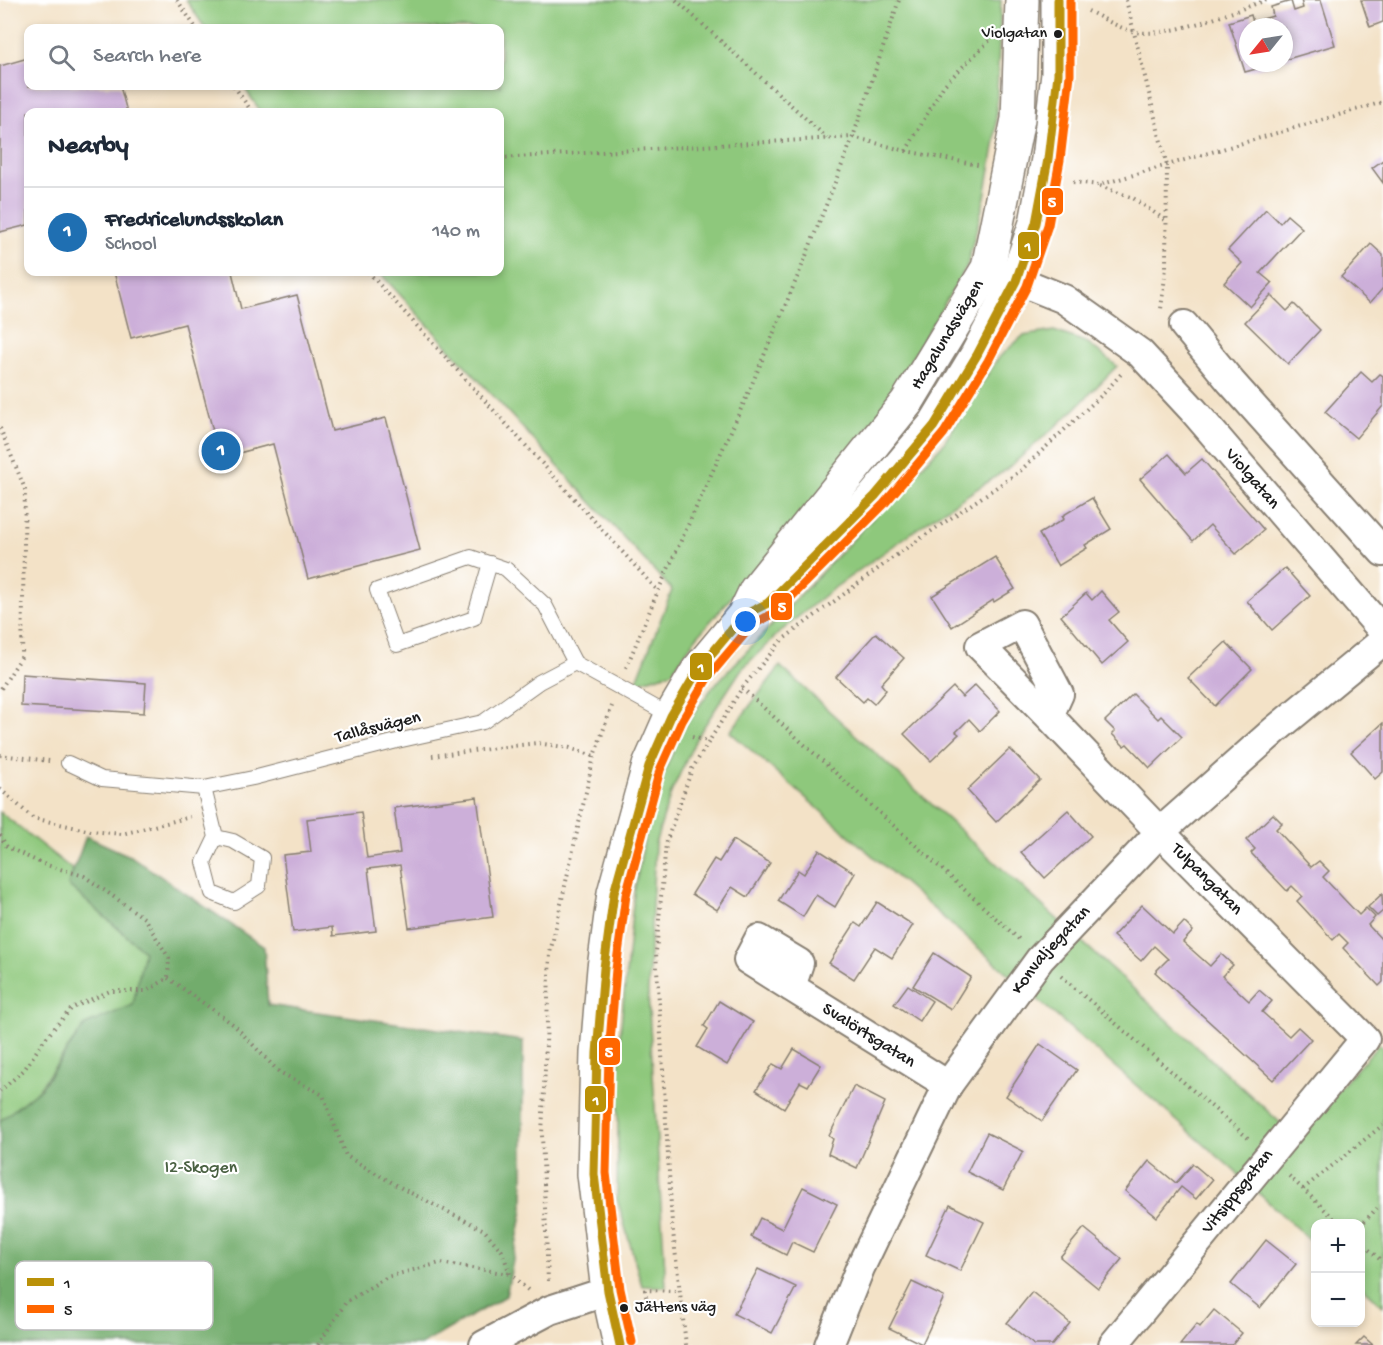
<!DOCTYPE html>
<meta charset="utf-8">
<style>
body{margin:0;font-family:"Gochi Hand",sans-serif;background:#f2f2f3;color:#1f2937}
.controls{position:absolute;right:18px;bottom:18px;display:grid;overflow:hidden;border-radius:12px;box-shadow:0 3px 9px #0003}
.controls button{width:54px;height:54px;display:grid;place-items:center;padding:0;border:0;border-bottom:2px solid #e0e1e3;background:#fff;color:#1f2937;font:30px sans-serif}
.compass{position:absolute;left:1239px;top:18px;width:54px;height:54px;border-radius:50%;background:#fff;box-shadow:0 3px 9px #0003;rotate:240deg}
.you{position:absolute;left:746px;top:622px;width:21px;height:21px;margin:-15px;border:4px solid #fff;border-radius:50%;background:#1a73e8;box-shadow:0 0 0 9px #1a73e833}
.badge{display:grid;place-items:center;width:39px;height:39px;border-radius:50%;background:#1f6fb2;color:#fff;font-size:20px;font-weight:700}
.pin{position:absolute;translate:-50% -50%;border:3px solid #fff;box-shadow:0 2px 6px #0006}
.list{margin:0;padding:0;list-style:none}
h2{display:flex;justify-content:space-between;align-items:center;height:78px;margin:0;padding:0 24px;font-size:26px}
h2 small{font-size:20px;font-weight:400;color:#747a83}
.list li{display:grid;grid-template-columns:39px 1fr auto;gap:18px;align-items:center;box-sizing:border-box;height:90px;padding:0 24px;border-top:2px solid #e0e1e3}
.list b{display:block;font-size:22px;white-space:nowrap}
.list p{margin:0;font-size:20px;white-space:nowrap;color:#747a83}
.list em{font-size:20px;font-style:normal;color:#747a83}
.icon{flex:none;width:33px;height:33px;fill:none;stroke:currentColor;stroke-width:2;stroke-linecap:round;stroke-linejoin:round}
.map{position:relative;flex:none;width:1383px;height:1345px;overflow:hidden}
.search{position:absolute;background:#fff;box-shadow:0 3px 9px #0003;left:24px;top:24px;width:480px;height:66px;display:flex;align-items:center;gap:15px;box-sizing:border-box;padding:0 21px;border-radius:12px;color:#747a83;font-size:22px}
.panel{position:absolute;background:#fff;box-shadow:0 3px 9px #0003;left:24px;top:108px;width:480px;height:168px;border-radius:12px}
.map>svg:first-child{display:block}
</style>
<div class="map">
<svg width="1383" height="1345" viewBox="0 0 1383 1345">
<rect width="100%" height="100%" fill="#fff"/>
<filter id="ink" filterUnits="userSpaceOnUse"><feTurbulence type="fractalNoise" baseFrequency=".0167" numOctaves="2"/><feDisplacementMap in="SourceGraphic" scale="12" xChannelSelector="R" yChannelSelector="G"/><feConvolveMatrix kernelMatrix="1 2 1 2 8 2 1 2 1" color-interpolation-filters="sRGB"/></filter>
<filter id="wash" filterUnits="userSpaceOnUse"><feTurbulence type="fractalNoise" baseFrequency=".008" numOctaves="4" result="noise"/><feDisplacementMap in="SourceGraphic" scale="24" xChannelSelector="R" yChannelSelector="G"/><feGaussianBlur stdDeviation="1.35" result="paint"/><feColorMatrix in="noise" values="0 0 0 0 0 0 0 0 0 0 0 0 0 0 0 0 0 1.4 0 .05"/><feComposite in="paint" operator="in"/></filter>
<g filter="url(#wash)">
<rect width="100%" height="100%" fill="#f3e2c7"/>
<!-- green -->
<g fill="#8ec87c" stroke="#55724c" stroke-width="1.5">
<polygon points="186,0 1001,0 995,141 985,197 967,266 881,410 809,508 696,638 672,672 636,683 672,590 379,272 500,272 500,112 261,112 243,86 500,86 500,28 205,28"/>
<polygon points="1054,331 1088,343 1117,366 1071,413 1006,470 935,516 826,594 780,632 741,670 697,737 671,793 655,844 648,993 666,1287 642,1286 617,1199 619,1045 634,893 649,815 665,770 683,728 712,688 943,444 998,358 1023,336"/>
<polygon points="780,666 1296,1137 1379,1044 1383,1048 1383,1306 1361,1286 1360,1224 1316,1224 1315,1245 1230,1167 730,732"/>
<polygon points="0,812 73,870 68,885 144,951 133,1006 85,1025 37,1091 0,1121"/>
</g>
<!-- forest -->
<polygon fill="#72ac6c" stroke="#476444" stroke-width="1.5" points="86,836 132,857 264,947 268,1005 523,1041 523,1210 506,1296 421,1345 0,1345 0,1121 41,1088 85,1025 133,1005 144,951 68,885"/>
<g id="blocks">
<!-- building -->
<g fill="#ccafd9">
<polygon points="1301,0 1321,0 1335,45 1284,60 1284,27 1248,27 1248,63 1274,64 1245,72 1229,22 1251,15 1253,22 1273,16 1271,7 1291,1 1294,11 1303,8"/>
<polygon points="1361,0 1383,0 1383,22 1370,27"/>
<polygon points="28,58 28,86 120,86 127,112 28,112 28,225 0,232 0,66"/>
<polygon points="1383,160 1383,183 1372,168"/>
<polygon points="1266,209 1280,223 1287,215 1302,228 1260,273 1272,283 1250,307 1224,283 1242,263 1228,250"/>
<polygon points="1371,244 1383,255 1383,288 1370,303 1341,277"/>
<polygon points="114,272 232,272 241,309 297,295 332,431 386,418 420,550 308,579 273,444 220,458 185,324 131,338"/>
<polygon points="1271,295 1287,311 1294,304 1320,330 1288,364 1245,322"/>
<polygon points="1361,372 1372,382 1380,374 1383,376 1383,406 1356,438 1325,412"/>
<polygon points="1169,454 1186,473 1202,459 1264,530 1236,554 1210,525 1193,541 1140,479"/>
<polygon points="1092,498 1111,529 1085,545 1087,548 1058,566 1039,534 1064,519 1062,516"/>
<polygon points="995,557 1015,589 994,602 993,600 952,627 932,596"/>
<polygon points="1285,568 1310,596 1272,630 1247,601"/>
<polygon points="1101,591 1119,612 1109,620 1128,642 1102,665 1061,616 1086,593 1092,600"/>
<polygon points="876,633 904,658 881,684 886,690 874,704 867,698 863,702 836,677"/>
<polygon points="1226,642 1252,669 1215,706 1188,678"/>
<polygon points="22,674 146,683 144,713 21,706"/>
<polygon points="975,685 1000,711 980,731 969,719 956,732 959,734 931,761 904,734 953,687 962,697"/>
<polygon points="1133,694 1158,719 1161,716 1182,737 1150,768 1127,744 1124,746 1112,734 1115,731 1105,721"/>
<polygon points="1383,723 1383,772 1375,779 1351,752"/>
<polygon points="1010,749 1040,780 996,822 967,790"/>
<polygon points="477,797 493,917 409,928 400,865 368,869 376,931 333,936 332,927 293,932 283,855 311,852 307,819 361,812 367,858 400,853 394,808"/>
<polygon points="1068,810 1091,836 1045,878 1021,852"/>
<polygon points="1273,814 1282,823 1276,829 1311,867 1319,861 1329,871 1323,877 1359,915 1366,908 1375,917 1368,925 1383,941 1383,982 1379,986 1343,948 1348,943 1339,934 1333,940 1297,901 1302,896 1292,886 1287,891 1251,853 1255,849 1246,840"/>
<polygon points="733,840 770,863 748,897 732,887 717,910 692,894 714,859 719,862"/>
<polygon points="819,850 855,873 835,907 816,895 803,917 778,901 798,870 804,874"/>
<polygon points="1382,894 1383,911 1377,916 1368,907"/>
<polygon points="877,902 913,925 892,958 875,947 854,979 829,963 855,923 861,927"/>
<polygon points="1142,905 1173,934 1184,922 1193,931 1183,942 1210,966 1221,954 1233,965 1222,976 1249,1001 1259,990 1272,1001 1262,1012 1289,1036 1298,1027 1311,1039 1273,1080 1155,972 1168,959 1154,946 1141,961 1113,936"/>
<polygon points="934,953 971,977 951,1009 913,986"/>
<polygon points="908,985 932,1001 919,1021 894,1004"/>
<polygon points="719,1001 753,1022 727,1065 697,1047 708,1029 704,1026"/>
<polygon points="1040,1044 1077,1070 1042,1121 1006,1096"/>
<polygon points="794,1049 821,1065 808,1086 800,1082 784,1108 756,1090 773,1064 782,1069"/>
<polygon points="854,1086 885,1102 857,1168 828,1154 833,1139 829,1136"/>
<polygon points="987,1133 1023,1151 1003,1190 967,1172"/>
<polygon points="1149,1161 1176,1183 1193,1164 1212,1180 1196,1199 1181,1187 1157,1217 1125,1191"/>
<polygon points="803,1187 837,1204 813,1252 792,1242 786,1255 751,1237 760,1218 782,1229"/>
<polygon points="950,1205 984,1222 960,1271 926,1255"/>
<polygon points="1084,1228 1122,1259 1098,1288 1060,1257"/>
<polygon points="1266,1240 1296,1264 1260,1308 1231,1284"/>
<polygon points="758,1269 796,1287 772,1333 734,1314"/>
<polygon points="912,1282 944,1297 922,1344 889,1328"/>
<polygon points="1032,1292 1070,1323 1052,1345 1034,1345 1007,1323"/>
<polygon points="1214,1310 1242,1333 1232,1345 1180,1345 1197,1324 1200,1327"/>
<polygon points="1364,1337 1373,1345 1356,1345"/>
</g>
</g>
</g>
<g filter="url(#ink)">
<use href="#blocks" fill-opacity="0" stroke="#887f72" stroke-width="1.5"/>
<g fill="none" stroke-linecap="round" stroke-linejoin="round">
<!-- service casing -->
<g stroke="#887f72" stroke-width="16">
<g id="service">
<polyline points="490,563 474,618 397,645 377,590 471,557 506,569 545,605 575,663"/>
<polyline points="68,763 102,779 204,788 253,778 397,741 483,722 539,682 575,663 671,716"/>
<polyline points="204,788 216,837 204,862 212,893 234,902 259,886 262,858 233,841 216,837"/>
</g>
</g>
<!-- minor casing -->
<g stroke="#887f72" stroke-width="32">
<g id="minor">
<path id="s1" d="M997,272L1064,299L1140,353L1193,410L1383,631"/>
<polyline points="1184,325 1231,382 1383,552"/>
<path id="s2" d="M1049,716L1059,694L1022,624L980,646L1049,716L1160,832L1365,1039L1113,1345"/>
<path id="s3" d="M791,987L799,963L759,939L748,960L948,1085"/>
<polyline points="484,1345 550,1310 608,1291"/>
<path id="s4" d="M829,1345L860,1268L948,1085L1040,959L1160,832L1275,730L1383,641"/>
</g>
</g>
<!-- tertiary casing -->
<g stroke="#887f72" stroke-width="36">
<g id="tertiary">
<polyline points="769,601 829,544 875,496 934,426 977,355 1016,281 1036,223 1048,159 1058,74 1058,0"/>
<path id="s5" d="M620,1345L608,1291L594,1174L597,1053L604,968L614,893L649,766L671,716L698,670L744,615L756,590L907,402L988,268L1018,119L1022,0"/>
</g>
</g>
<!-- path -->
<g stroke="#887f72" stroke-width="4" stroke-dasharray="1.5 4.5" stroke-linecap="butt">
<polyline points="177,0 196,28"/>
<polyline points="676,0 827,138"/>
<polyline points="1126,0 1167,166 1166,268 1161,309"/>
<path d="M1088,11C1103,18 1120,29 1136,32C1169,38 1234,11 1267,0"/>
<polyline points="234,86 252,112"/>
<polyline points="906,151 944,85 990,40"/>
<polyline points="500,158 853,137 906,151 978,165"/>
<polyline points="1073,182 1099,185 1383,102"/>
<polyline points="1100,186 1133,198 1165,220"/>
<polyline points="368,272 658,591"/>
<polyline points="0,428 25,489 22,656 0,690"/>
<polyline points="626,668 658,591 746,398 802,266 853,137 899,0"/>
<polyline points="742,688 1021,941"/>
<polyline points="692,737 708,741"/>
<polyline points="0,755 50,761"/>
<polyline points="432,756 537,743 570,748 594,756"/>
<polyline points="0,789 33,818 91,831 122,834 190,817"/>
<polyline points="0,835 7,847 43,864 84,876 144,918 169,958 168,978 147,991 110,991 72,1008 44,1040 24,1070 0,1091"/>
<polyline points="1061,976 1248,1138"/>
<polyline points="168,978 234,1025 279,1072 323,1095 346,1156 403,1189 484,1230 502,1251 510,1274 528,1290"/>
<polyline points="1289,1176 1340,1224"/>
<polyline points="1303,1189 1383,1125"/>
<polyline points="1360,1226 1377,1208"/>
<polyline points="1360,1242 1383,1262"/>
<polyline points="548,1281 542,1135 550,953 594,756 612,706"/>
<polyline points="647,1303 645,1290 678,1291"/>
<polyline points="318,1345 346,1302 387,1277 440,1263 510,1274"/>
<polyline points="686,1345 672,1223 656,952 666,843 692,769 742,688 782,640 902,551 1019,472 1104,393 1122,373"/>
</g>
<!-- service -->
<use href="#service" stroke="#fff" stroke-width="14"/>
<!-- minor -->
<use href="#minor" stroke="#fff" stroke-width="28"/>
<!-- tertiary -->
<use href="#tertiary" stroke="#fff" stroke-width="33"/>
<!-- bus-1 casing -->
<g stroke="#fff" stroke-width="14">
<polyline id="bus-1" points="620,1345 608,1291 594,1174 597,1053 604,968 614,893 649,766 671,716 698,670 744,615 768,603 875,496 934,426 977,355 1016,281 1036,223 1048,159 1058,74 1058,0"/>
</g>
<!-- bus-2 casing -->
<g stroke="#fff" stroke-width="14">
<polyline id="bus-2" points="632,1342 620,1289 606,1173 609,1054 616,969 626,895 660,770 682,721 708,677 752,625 776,612 884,504 944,433 988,361 1027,286 1048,225 1060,160 1070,75 1070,0"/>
</g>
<!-- bus-1 -->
<use href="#bus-1" stroke="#ba9108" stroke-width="9"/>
<!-- bus-2 -->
<use href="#bus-2" stroke="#f60" stroke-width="9"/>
</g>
</g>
<!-- markers -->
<g fill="#1c1c1c" stroke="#fff" stroke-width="2">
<circle cx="1058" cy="34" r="5"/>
<circle cx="624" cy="1308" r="5"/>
</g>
<g text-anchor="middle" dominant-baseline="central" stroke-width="4.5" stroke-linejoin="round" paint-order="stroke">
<!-- bus labels -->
<g font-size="16" fill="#1c1c1c" stroke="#fff" text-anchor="end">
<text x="1047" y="34">Violgatan</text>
<text x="635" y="1308" text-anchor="start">Jättens väg</text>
</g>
<!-- street labels -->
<g font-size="18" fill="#1c1c1c" stroke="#fff">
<text stroke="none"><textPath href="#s5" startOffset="1114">Hagalundsvägen</textPath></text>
<text stroke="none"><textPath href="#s1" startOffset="334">Violgatan</textPath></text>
<text transform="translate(378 728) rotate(-14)">Tallåsvägen</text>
<text stroke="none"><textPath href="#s2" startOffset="476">Tulpangatan</textPath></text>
<text stroke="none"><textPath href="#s4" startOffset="456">Konvaljegatan</textPath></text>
<text stroke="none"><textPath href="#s3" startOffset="238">Svalörtsgatan</textPath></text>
<text transform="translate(1238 1192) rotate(-51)">Vitsippsgatan</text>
</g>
<!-- park labels -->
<g font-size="18" fill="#4a6142" stroke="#fff">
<text x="201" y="1168">I2-Skogen</text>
</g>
</g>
<!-- legend -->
<rect x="15" y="1261" width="198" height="69" rx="9" fill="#fff" stroke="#bbb" stroke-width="1.5"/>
<rect x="27" y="1278" width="27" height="8" fill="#ba9108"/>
<rect x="27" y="1305" width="27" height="8" fill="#f60"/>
<g font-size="16" fill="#1c1c1c">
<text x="64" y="1288">1</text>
<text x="64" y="1315">5</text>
</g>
<g stroke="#fff" stroke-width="2">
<rect x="1041" y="187" width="23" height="29" rx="6" fill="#f60"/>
<rect x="1017" y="231" width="23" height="29" rx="6" fill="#ba9108"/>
<rect x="770" y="592" width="23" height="29" rx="6" fill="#f60"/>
<rect x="689" y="652" width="24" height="29" rx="6" fill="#ba9108"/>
<rect x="598" y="1037" width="23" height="29" rx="6" fill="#f60"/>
<rect x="584" y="1085" width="23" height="28" rx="6" fill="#ba9108"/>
</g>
<g font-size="16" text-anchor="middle" font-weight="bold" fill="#fff">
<text x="1052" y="207">5</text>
<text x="1028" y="251">1</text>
<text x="782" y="612">5</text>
<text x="701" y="672">1</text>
<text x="609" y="1057">5</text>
<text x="596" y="1105">1</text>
</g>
</svg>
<div class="controls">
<button>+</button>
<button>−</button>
</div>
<svg class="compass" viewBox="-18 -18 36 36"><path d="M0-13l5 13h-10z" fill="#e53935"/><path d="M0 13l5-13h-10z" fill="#747a83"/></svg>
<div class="you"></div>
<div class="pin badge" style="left:221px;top:451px">1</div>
<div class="search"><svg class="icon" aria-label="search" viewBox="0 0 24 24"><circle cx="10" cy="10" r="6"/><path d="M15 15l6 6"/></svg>Search here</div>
<section class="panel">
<h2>Nearby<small></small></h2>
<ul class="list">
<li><span class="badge">1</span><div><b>Fredricelundsskolan</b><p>School</p></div><em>140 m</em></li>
</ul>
</section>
</div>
